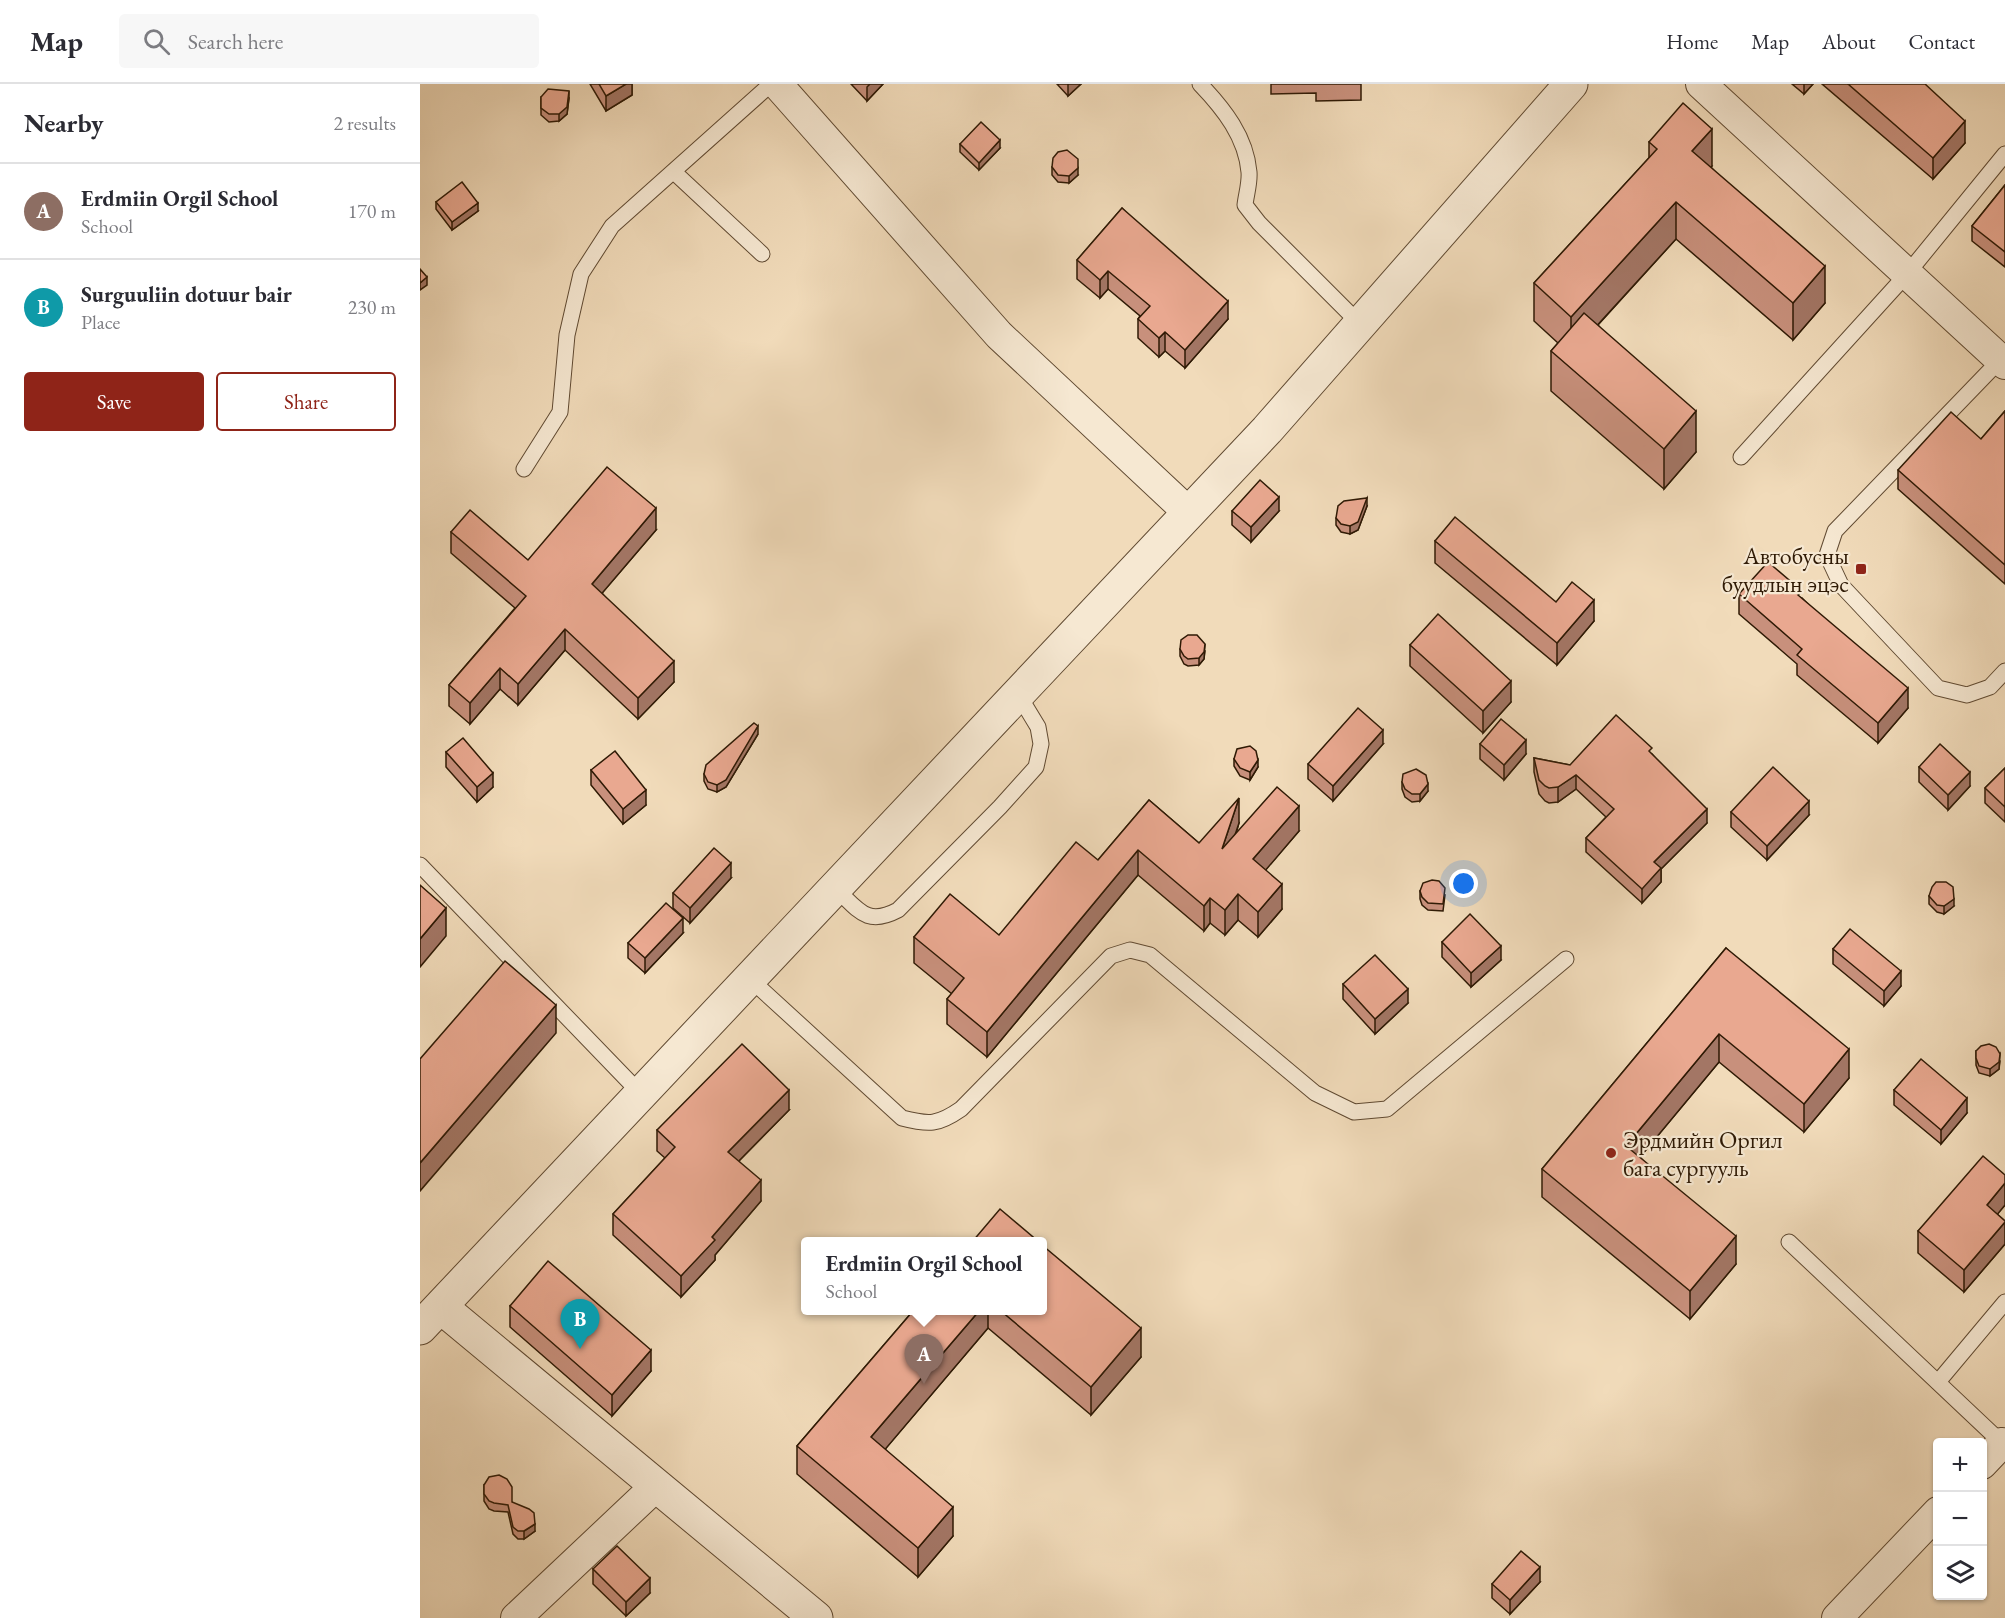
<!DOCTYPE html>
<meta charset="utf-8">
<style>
body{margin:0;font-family:"EB Garamond",serif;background:#f7f7f7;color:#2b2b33}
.controls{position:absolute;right:18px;bottom:18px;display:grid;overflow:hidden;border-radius:6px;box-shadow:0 2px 4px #0004}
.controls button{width:54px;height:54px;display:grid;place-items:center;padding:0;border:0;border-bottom:2px solid #e1e1e2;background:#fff;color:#2b2b33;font:30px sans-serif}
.you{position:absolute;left:1044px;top:800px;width:21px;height:21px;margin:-15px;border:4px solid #fff;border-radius:50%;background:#1a73e8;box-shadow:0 0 0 9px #1a73e833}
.badge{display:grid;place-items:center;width:39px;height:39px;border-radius:50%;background:#8f2418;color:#fff;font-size:20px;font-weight:700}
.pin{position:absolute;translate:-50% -50px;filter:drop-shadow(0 2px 3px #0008)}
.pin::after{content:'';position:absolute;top:32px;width:21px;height:18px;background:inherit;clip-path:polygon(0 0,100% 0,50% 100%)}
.popup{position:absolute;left:381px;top:1153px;width:246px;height:78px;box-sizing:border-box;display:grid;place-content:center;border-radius:6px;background:#fff;filter:drop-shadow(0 2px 4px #0005);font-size:20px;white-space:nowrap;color:#7c7c81}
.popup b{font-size:22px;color:#2b2b33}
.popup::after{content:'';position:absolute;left:50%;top:100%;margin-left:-12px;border:12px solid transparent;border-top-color:#fff}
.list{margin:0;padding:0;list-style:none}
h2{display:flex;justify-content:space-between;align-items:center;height:78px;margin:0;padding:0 24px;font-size:26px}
h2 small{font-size:20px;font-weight:400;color:#7c7c81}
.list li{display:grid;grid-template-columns:39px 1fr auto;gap:18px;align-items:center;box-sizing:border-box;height:96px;padding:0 24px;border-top:2px solid #e1e1e2}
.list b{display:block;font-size:22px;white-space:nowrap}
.list p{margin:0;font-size:20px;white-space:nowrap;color:#7c7c81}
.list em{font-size:20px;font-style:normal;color:#7c7c81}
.actions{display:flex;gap:12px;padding:18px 24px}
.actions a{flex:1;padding:14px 0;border:2px solid #8f2418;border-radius:6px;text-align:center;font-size:21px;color:#8f2418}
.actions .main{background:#8f2418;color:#fff}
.icon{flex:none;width:33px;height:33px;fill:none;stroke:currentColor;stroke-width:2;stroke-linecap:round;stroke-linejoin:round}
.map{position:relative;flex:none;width:1585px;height:1534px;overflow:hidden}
header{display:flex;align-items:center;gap:36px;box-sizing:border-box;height:84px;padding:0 30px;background:#fff;border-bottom:2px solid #e1e1e2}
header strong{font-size:28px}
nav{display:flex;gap:33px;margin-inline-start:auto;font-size:21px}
.search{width:420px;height:54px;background:#f7f7f7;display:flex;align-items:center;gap:15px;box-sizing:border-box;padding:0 21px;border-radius:6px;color:#7c7c81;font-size:22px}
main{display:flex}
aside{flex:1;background:#fff}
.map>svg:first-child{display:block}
</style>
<header>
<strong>Map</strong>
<div class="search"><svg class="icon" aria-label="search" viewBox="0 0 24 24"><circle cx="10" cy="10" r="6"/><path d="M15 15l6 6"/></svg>Search here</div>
<nav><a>Home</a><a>Map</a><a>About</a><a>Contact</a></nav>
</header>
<main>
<aside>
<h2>Nearby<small>2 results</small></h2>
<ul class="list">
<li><span class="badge" style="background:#8d6e63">A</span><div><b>Erdmiin Orgil School</b><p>School</p></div><em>170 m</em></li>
<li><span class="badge" style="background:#0f9aa8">B</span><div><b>Surguuliin dotuur bair</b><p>Place</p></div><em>230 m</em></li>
</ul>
<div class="actions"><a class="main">Save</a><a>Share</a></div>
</aside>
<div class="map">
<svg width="1585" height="1534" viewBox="0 0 1585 1534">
<rect width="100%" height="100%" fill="#f1dbba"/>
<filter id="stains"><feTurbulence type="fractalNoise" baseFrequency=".00333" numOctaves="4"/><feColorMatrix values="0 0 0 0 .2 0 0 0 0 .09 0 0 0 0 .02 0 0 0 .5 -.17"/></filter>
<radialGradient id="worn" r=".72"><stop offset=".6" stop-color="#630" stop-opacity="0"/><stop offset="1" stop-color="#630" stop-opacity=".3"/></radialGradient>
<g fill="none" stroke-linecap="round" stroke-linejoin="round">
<!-- service casing -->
<g stroke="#604a32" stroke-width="17">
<g id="service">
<path d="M780,0C804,25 826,53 829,88C830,99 826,111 825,121L839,139L940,240"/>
<polyline points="254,88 342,170"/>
<polyline points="1584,272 1415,447 1407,471 1421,501 1518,604 1547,611 1570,603 1585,587"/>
<polyline points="1321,373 1487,190 1585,70"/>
<polyline points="104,385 140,328 147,251 161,190 192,142 351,0"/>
<polyline points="0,781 221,1010"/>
<path d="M415,804C438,825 446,843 478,826L580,723L616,683L621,660L618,643L598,610"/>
<path d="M330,895L482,1034C509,1041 518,1041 541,1025L691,872L710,866L730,871L895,1009L934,1028L967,1025L1146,875"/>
<polyline points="1369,1158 1582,1359"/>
<polyline points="1518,1298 1585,1218"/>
</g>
</g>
<!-- minor casing -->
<g stroke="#604a32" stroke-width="32">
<g id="minor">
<polyline points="357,0 579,251 769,429"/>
<polyline points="1281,0 1585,280"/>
<polyline points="1562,1380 1582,1359 1585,1361"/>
<polyline points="96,1534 236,1402"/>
<polyline points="1417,1534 1518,1428"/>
</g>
</g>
<!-- tertiary casing -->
<g stroke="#604a32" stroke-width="35">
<g id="tertiary">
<polyline points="21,1223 396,1534"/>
<polyline points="0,1244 847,346 1151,0"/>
</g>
</g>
<!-- service -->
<use href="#service" stroke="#f6e8d2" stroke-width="15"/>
<!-- minor -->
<use href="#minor" stroke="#f6e8d2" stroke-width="30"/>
<!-- tertiary -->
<use href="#tertiary" stroke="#f6e8d2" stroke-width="33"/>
</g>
<!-- wall -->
<g fill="#c8907c" stroke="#2f1a05" stroke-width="1.5">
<polygon points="170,0 212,0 212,11 186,27"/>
<polygon points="431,0 463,0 447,17"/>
<polygon points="637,0 661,0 648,12"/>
<polygon points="851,0 941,0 941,16 896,17 896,9 851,10"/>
<polygon points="1372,0 1393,0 1384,10"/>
<polygon points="1402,0 1505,0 1545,59 1513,95"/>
<polygon points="121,13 149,14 147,30 139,37 129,38 121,31"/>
<polygon points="1229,58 1292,82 1291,83 1405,219 1373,256 1256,155 1178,241 1276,368 1244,405 1131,307 1131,267 1138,259 1114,237 1114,199 1229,74"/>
<polygon points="540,60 580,64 559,86 540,68"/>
<polygon points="632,83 658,91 649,99 638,98 632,91"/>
<polygon points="1585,101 1585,183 1552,157 1552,142"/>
<polygon points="16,118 58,127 32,146 16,125"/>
<polygon points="702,124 808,235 765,284 745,267 739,273 718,254 718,235 720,232 688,205 680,214 657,195 657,176"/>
<polygon points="1585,327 1585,500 1478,405 1478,386 1561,355"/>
<polygon points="947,422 938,446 930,450 921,448 916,441 916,434"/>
<polygon points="812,427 859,427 831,458 812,441"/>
<polygon points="236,446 182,509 254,598 218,635 145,566 98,621 80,605 50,640 29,622 29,601 95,524 31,469 31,448 108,476"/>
<polygon points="1015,457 1136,518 1174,537 1137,581 1015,479"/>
<polygon points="1319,510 1382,514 1488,624 1458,659 1377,591 1377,580 1319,530"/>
<polygon points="990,561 1091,618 1063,649 990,582"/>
<polygon points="760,565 785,567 784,575 779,581 768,582 764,580 760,572"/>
<polygon points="338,650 306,703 297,708 288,705 284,697 284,690"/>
<polygon points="963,660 913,717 888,695 888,680"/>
<polygon points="1060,660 1106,670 1084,696 1060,675"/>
<polygon points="26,668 73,703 57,718 26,683"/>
<polygon points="1232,670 1287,739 1241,785 1241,798 1222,819 1166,768 1166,754 1186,733 1156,705 1138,718 1129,719 1125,717 1119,710 1114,688 1114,674 1150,681"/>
<polygon points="814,675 838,683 830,696 820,692 814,682"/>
<polygon points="1499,683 1550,702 1528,726 1499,698"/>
<polygon points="1585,684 1585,738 1565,719 1565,704"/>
<polygon points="171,686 226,721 203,740 171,701"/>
<polygon points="982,698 1008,707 1000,717 992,718 985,713 982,705"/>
<polygon points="729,716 779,759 819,739 816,750 879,747 845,786 862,825 838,853 818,836 805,851 790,839 784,847 718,791 567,973 527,940 527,915 532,910 494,879 494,853 579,851 678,776"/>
<polygon points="1311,728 1389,731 1347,776 1311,743"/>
<polygon points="311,794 270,839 253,824 253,809"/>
<polygon points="1000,807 1025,811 1023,827 1008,826 1002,821 1000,815"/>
<polygon points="1509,812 1534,822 1524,830 1517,828 1509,820"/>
<polygon points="263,849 225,889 208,874 208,859"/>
<polygon points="1022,858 1081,876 1051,903 1022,873"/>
<polygon points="1306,864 1429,994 1384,1048 1299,978 1220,1073 1316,1180 1270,1235 1122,1113 1122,1085"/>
<polygon points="1413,865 1481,902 1464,922 1413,880"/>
<polygon points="923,900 988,919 955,950 923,915"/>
<polygon points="1556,967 1580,977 1579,985 1570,992 1559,989 1556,981"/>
<polygon points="1474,1006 1547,1029 1521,1060 1474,1021"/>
<polygon points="369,1026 319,1077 341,1117 295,1171 295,1176 261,1213 193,1151 193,1130 245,1074 237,1067 237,1046"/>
<polygon points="1585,1091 1585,1121 1577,1130 1585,1137 1585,1160 1544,1208 1498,1169 1498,1147"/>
<polygon points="90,1222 231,1287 192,1332 90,1243"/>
<polygon points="493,1227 622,1227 721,1273 671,1331 568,1244 465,1365 533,1452 498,1493 377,1390 377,1362"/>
<polygon points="64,1401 92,1418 115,1447 104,1455 98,1455 93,1450 88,1428 74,1427 69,1425 64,1417"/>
<polygon points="173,1485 230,1509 206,1532 173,1500"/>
<polygon points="1120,1498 1090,1530 1072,1514 1072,1500"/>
</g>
<!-- shaded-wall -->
<g fill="#a37665" stroke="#2f1a05" stroke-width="1.5">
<polygon points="206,0 212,0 212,11 186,27 186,12"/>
<polygon points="450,0 463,0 447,17 447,3"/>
<polygon points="648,0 661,0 648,12"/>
<polygon points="1384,0 1393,0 1384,10"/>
<polygon points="149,7 149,14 147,30 139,37 139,30"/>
<polygon points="1545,37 1545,59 1513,95 1513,74"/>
<polygon points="1292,45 1292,82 1272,104 1272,67"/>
<polygon points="580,56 580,64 559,86 559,79"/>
<polygon points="658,84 658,91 649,99 649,92"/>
<polygon points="1256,118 1256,155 1151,270 1151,233"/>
<polygon points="58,119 58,127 32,146 32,138"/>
<polygon points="1405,182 1405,219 1373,256 1373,219"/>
<polygon points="688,187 688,205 680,214 680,196"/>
<polygon points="7,193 7,201 0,206 0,199"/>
<polygon points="808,217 808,235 765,284 765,266"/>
<polygon points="745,248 745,267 739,273 739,254"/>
<polygon points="1276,327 1276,368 1244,405 1244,365"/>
<polygon points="859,413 859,427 831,458 831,443"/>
<polygon points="947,414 947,422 938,446 930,450 930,442"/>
<polygon points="236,424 236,446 172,521 172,500"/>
<polygon points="1174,516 1174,537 1137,581 1137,559"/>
<polygon points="145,545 145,566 98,621 98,600"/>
<polygon points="785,560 784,575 779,581 779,574"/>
<polygon points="254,577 254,598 218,635 218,614"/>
<polygon points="80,584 80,605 50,640 50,619"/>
<polygon points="1091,597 1091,618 1063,649 1063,627"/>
<polygon points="1488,604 1488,624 1458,659 1458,639"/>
<polygon points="338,642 338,650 306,703 297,708 297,701"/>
<polygon points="963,646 963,660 913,717 913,702"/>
<polygon points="1106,656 1106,670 1084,696 1084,681"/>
<polygon points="838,676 838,683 830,696 830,688"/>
<polygon points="1550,688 1550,702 1528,726 1528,711"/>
<polygon points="73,689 73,703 57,718 57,703"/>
<polygon points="1156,691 1156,705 1138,718 1138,703"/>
<polygon points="1008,700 1008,707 1000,717 1000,710"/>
<polygon points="226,706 226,721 203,740 203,725"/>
<polygon points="819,714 819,739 802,790 802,765"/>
<polygon points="1389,717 1389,731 1347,776 1347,762"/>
<polygon points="879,722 879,747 833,801 833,775"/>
<polygon points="1287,725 1287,739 1241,785 1241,798 1222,819 1222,805 1234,778"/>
<polygon points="718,766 718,791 567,973 567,948"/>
<polygon points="311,779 311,794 270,839 270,824"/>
<polygon points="862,800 862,825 838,853 838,828"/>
<polygon points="818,810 818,836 805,851 805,826"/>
<polygon points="790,814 790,839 784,847 784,822"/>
<polygon points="1534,815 1534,822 1524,830 1524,822"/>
<polygon points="26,824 26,852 0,883 0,855"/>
<polygon points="263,834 263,849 225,889 225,874"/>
<polygon points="1081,862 1081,876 1051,903 1051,889"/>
<polygon points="1481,887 1481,902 1464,922 1464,907"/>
<polygon points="988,905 988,919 955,950 955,935"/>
<polygon points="136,921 136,949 0,1107 0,1079"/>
<polygon points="1299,950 1299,978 1206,1090 1206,1062"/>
<polygon points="1429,965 1429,994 1384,1048 1384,1020"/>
<polygon points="1580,970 1579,985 1570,992 1570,985"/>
<polygon points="369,1006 369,1026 308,1088 308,1068"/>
<polygon points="1547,1014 1547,1029 1521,1060 1521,1046"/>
<polygon points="341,1096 341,1117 295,1171 295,1176 261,1213 261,1192 292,1153"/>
<polygon points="1585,1099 1585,1121 1567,1143 1567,1121"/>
<polygon points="1585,1138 1585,1160 1544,1208 1544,1186"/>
<polygon points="1316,1152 1316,1180 1270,1235 1270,1207"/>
<polygon points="559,1227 568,1227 568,1244 451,1382 451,1353"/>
<polygon points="721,1244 721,1273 671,1331 671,1303"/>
<polygon points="231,1266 231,1287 192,1332 192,1311"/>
<polygon points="533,1423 533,1452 498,1493 498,1464"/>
<polygon points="115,1440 115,1447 104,1455 104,1447"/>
<polygon points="1120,1483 1120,1498 1090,1530 1090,1516"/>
<polygon points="230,1494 230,1509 206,1532 206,1518"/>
</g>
<!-- building -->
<g fill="#e9a890" stroke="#2f1a05" stroke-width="1.5">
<polygon points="179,0 206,0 186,12"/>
<polygon points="1428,0 1505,0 1545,37 1513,74"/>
<polygon points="128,5 149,7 147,23 139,30 129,30 121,24 121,13"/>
<polygon points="1263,19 1292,45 1272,67 1405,182 1373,219 1256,118 1151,233 1114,199 1237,65 1229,58"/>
<polygon points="561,38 580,56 559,79 540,60"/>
<polygon points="647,66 658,75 658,84 649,92 638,91 632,83 633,74 638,68"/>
<polygon points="42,98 58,119 32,138 16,118"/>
<polygon points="1585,101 1585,168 1552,142"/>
<polygon points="702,124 808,217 765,266 745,248 739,254 718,235 730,222 688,187 680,196 657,176"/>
<polygon points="0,185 7,193 0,199"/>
<polygon points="1164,229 1276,327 1244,365 1131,267"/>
<polygon points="1585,327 1585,481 1478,386 1531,328 1561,355"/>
<polygon points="187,383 236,424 172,500 254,577 218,614 145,545 98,600 80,584 50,619 29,601 106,512 31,448 50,426 108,476"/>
<polygon points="840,396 859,413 831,443 812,427"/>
<polygon points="947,414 938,438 930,442 921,440 916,434 918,422 924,417"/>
<polygon points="1035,433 1136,518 1152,498 1174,516 1137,559 1015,457"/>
<polygon points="1348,478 1382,507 1378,511 1488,604 1458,639 1377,571 1382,565 1319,510"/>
<polygon points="1018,530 1091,597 1063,627 990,561"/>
<polygon points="768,551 777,551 785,560 784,568 779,574 768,575 764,572 760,565 761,556"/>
<polygon points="938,624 963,646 913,702 888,680"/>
<polygon points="1196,631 1232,664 1229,667 1287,725 1234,778 1241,784 1222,805 1166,754 1194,725 1156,691 1138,703 1129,704 1125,702 1119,696 1114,674 1150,681"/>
<polygon points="1081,635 1106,656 1084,681 1060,660"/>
<polygon points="334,639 338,642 306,696 297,701 288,698 284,690 286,681"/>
<polygon points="43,654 73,689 57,703 26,668"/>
<polygon points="1520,660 1550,688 1528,711 1499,683"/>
<polygon points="830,662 836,667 838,676 830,688 820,684 814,675 817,665"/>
<polygon points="195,667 226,706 203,725 171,686"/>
<polygon points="1353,683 1389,717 1347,762 1311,728"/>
<polygon points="1585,684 1585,723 1565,704"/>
<polygon points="996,685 1006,691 1008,700 1000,710 992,710 985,705 982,698 983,690"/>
<polygon points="857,703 879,722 833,775 862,800 838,828 818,810 805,826 790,814 784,822 718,766 567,948 527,915 544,894 494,853 530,810 579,851 656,758 678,776 729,716 779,759 819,714 802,765"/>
<polygon points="294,764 311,779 270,824 253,809"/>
<polygon points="1012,796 1019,797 1025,804 1023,820 1008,819 1002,813 1000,807 1003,799"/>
<polygon points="1516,798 1526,798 1533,803 1534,815 1524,822 1517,821 1509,812 1512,803"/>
<polygon points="0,801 26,824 0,855"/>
<polygon points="246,819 263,834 225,874 208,859"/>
<polygon points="1050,830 1081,862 1051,889 1022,858"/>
<polygon points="1430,845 1481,887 1464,907 1413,865"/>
<polygon points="1306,864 1429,965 1384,1020 1299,950 1206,1062 1316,1152 1270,1207 1122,1085"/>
<polygon points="955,871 988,905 955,935 923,900"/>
<polygon points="85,877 136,921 0,1079 0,975"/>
<polygon points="322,960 369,1006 308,1068 341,1096 292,1153 295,1156 261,1192 193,1130 255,1063 237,1046"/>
<polygon points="1569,960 1576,963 1580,970 1579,978 1570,985 1559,982 1556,974 1556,967 1561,962"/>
<polygon points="1501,975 1547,1014 1521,1046 1474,1006"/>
<polygon points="1563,1072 1585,1091 1585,1099 1567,1121 1585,1137 1585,1138 1544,1186 1498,1147"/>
<polygon points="580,1125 619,1158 552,1158"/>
<polygon points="622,1161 721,1244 671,1303 581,1227 622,1227"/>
<polygon points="128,1177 231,1266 192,1311 90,1222"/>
<polygon points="493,1227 559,1227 451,1353 533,1423 498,1464 377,1362"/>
<polygon points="79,1391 87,1395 92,1403 92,1418 109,1425 114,1429 115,1440 104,1447 98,1447 93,1443 88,1421 74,1419 69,1417 64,1410 64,1401 69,1393"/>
<polygon points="197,1462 230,1494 206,1518 173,1485"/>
<polygon points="1101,1467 1120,1483 1090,1516 1072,1500"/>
</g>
<!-- markers -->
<g fill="#8f2418" stroke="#f6e8d2" stroke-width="2">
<rect x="1435" y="479" width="12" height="12" rx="3"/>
<circle cx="1191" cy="1069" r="6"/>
</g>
<g text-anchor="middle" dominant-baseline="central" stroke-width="4.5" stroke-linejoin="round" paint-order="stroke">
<!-- poi labels -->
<g font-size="24" fill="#2f1a05" stroke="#f6e8d2" text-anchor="end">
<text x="1429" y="471">Автобусны<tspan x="1429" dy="28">буудлын эцэс</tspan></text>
<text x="1203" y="1055" text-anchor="start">Эрдмийн Оргил<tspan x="1203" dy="28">бага сургууль</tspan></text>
</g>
</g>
<rect width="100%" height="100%" filter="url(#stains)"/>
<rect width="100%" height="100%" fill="url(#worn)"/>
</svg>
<div class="controls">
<button>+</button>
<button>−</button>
<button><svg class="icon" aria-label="layers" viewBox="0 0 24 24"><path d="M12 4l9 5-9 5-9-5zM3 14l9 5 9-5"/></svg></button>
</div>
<div class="you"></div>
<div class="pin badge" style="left:504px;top:1300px;background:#8d6e63">A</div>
<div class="popup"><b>Erdmiin Orgil School</b>School</div>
<div class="pin badge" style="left:160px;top:1265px;background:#0f9aa8">B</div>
</div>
</main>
